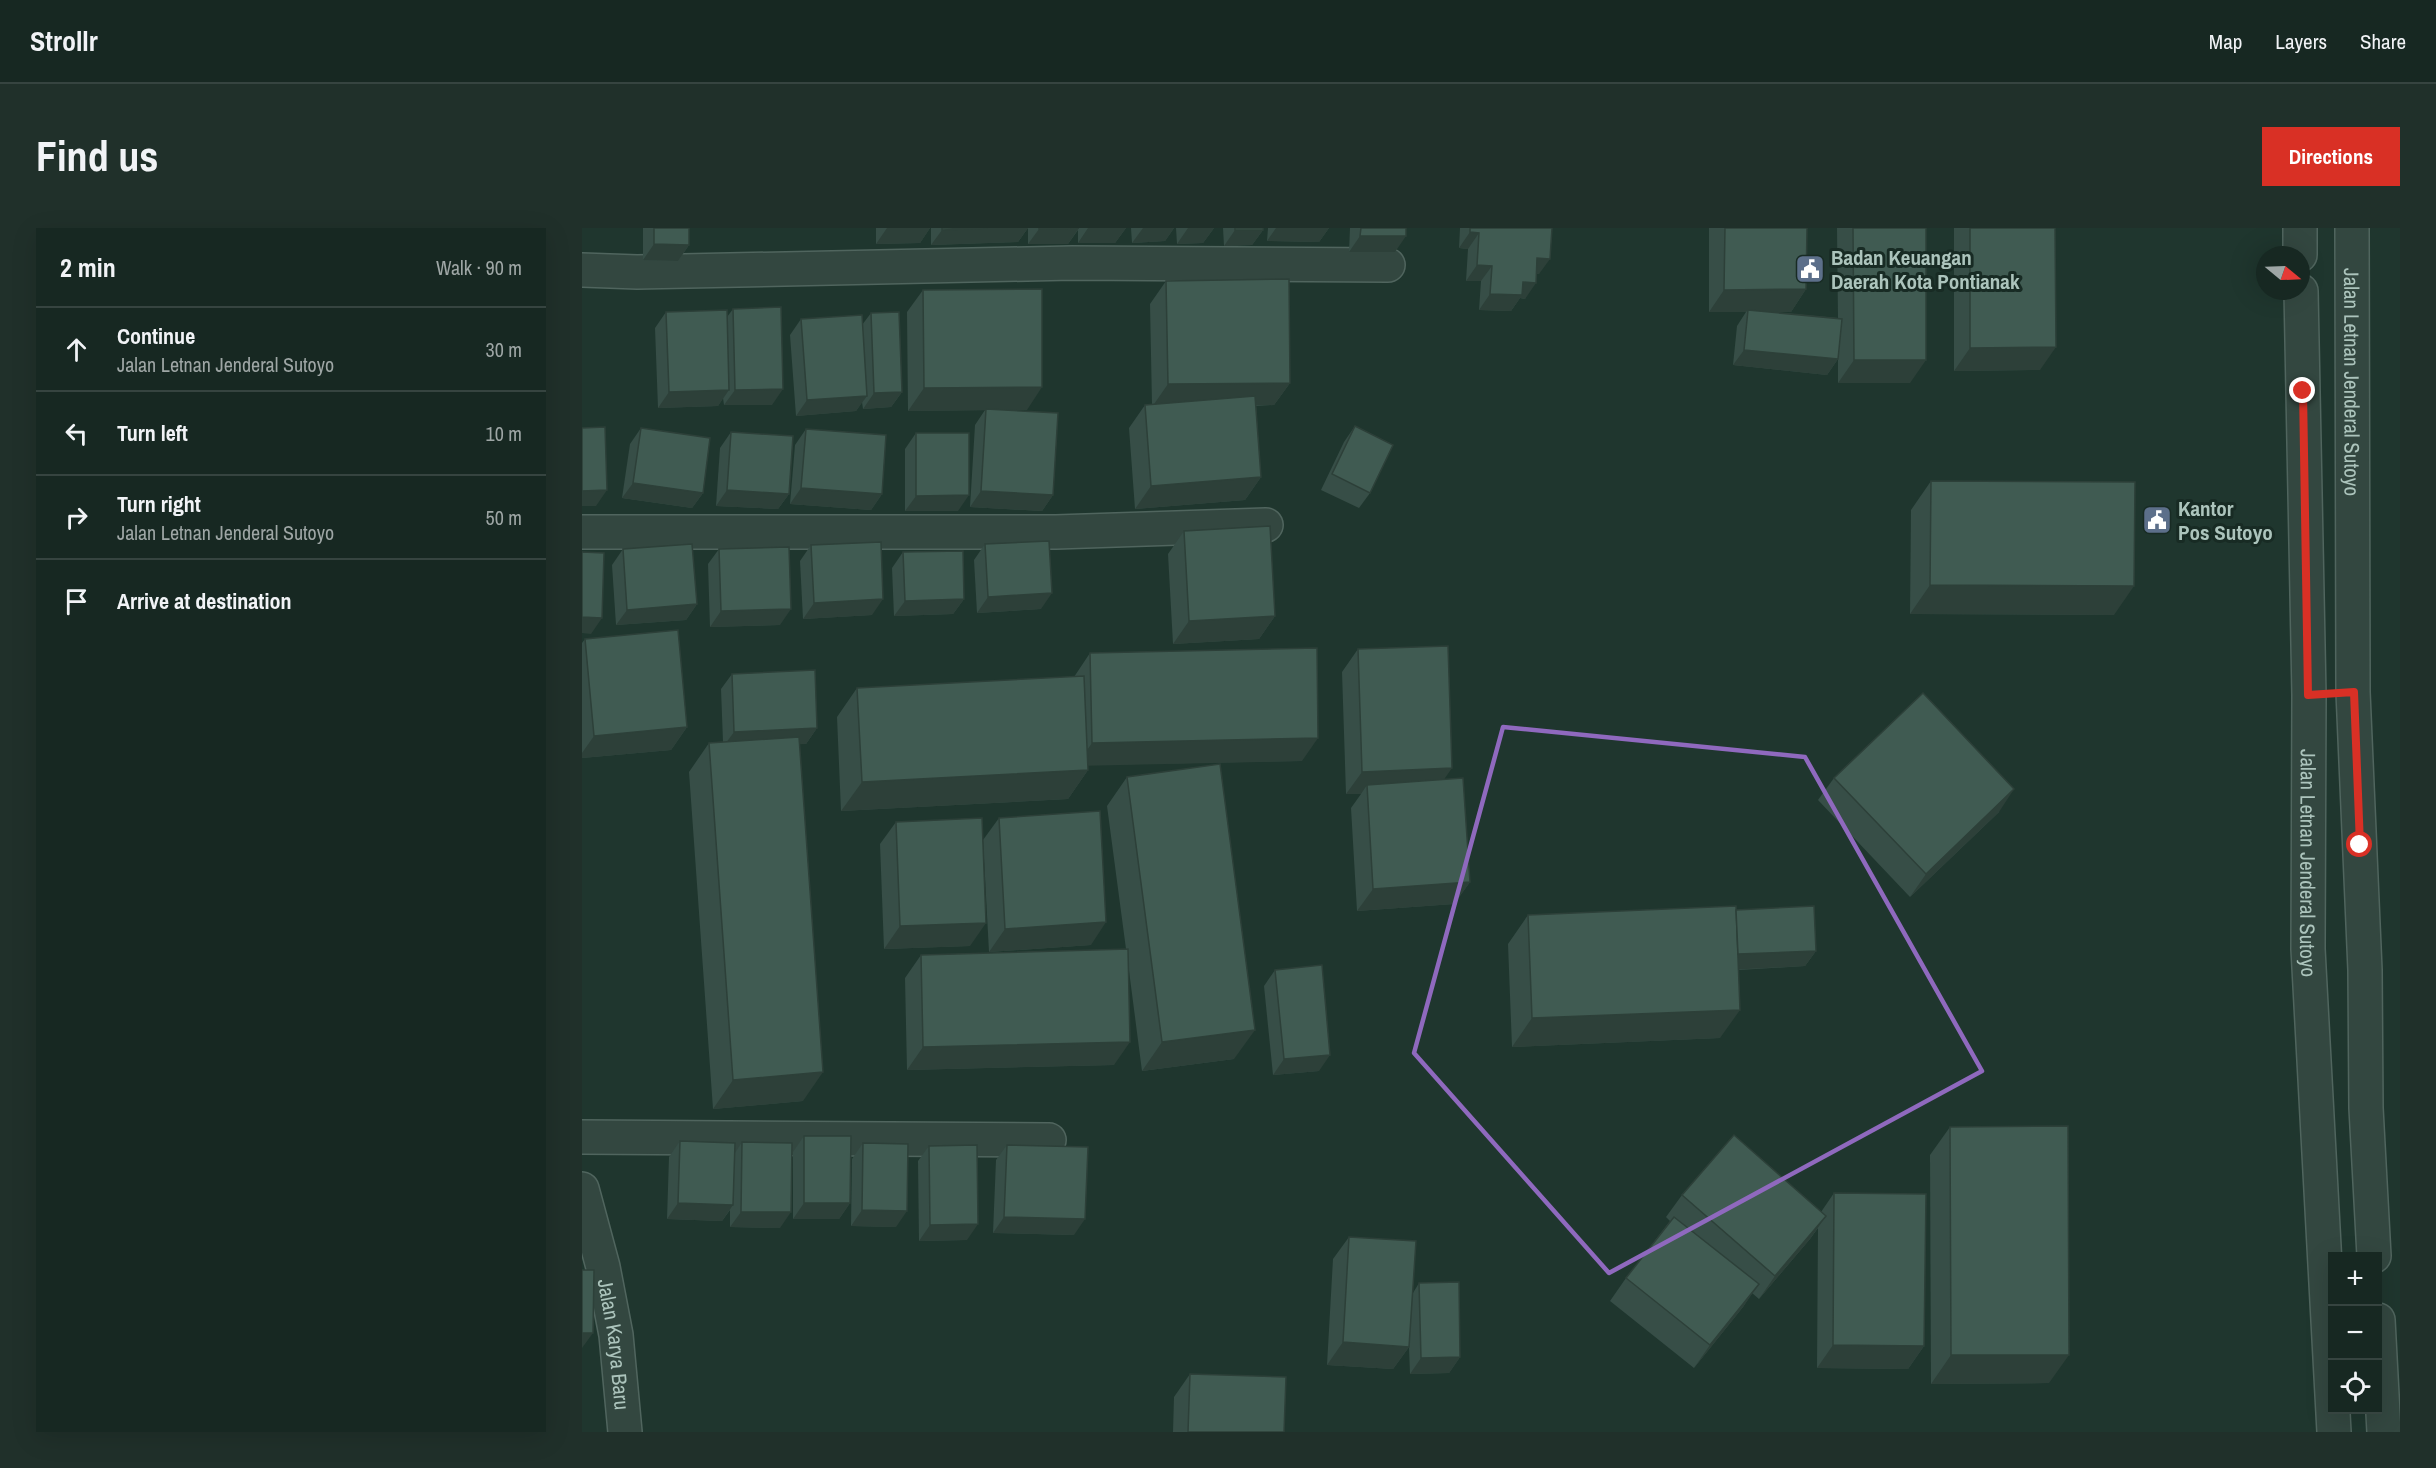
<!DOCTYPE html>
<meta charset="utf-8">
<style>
body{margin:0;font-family:"Archivo Narrow",sans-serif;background:#20302a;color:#f1f3f6}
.controls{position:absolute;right:18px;bottom:18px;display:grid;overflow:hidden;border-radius:0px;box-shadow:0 6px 24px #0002}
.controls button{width:54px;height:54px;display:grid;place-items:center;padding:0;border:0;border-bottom:2px solid #364440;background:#172822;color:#f1f3f6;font:30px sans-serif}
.compass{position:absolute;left:1674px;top:18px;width:54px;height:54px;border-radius:50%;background:#172822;box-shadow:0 6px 24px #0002;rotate:109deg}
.stop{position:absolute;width:18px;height:18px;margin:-14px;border:4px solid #d93025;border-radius:50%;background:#fff}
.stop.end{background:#d93025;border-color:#fff;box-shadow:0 2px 6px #0008}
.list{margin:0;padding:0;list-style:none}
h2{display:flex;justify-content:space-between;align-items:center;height:78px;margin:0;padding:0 24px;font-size:26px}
h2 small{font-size:20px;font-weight:400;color:#9ea6a5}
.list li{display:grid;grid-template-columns:39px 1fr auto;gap:18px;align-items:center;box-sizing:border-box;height:84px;padding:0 24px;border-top:2px solid #364440}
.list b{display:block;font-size:22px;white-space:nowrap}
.list p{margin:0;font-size:20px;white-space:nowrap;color:#9ea6a5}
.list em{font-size:20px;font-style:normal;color:#9ea6a5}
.icon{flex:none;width:33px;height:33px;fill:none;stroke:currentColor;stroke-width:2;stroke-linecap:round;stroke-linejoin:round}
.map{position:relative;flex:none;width:1818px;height:1204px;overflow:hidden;border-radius:0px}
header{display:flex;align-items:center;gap:36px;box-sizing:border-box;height:84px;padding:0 30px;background:#172822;border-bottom:2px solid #364440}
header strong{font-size:28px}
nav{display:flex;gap:33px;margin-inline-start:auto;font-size:21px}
.intro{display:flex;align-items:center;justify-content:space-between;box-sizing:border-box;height:144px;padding:0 36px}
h1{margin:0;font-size:42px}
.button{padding:15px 27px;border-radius:0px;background:#d93025;color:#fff;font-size:21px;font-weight:700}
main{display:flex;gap:36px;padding:0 36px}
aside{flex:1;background:#172822;border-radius:0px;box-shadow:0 6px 24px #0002}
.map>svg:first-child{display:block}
</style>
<header>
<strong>Strollr</strong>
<nav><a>Map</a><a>Layers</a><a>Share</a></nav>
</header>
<div class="intro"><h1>Find us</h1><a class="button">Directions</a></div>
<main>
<aside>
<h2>2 min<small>Walk · 90 m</small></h2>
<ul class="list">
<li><svg class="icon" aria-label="ahead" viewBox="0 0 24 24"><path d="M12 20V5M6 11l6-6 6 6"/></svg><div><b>Continue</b><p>Jalan Letnan Jenderal Sutoyo</p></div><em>30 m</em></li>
<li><svg class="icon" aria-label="left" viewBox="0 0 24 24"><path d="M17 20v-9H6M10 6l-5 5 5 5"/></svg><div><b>Turn left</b></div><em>10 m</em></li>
<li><svg class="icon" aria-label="right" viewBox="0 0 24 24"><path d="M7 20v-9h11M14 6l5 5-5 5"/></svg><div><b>Turn right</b><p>Jalan Letnan Jenderal Sutoyo</p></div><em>50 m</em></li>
<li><svg class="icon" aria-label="arrive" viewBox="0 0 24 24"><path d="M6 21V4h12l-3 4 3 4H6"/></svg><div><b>Arrive at destination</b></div></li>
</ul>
</aside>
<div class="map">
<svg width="1818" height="1204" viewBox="0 0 1818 1204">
<rect width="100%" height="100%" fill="#1f362e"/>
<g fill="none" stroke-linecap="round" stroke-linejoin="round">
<!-- minor casing -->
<g stroke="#50655e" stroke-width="36">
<g id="minor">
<polyline points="1718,0 1718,27"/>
<path id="s1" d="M1770,0L1771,464L1783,742L1784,880L1792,1028"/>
<polyline points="0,42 55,44 490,35 806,37"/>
<path id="s2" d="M1719,63L1727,467L1726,721L1752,1204"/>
<polyline points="0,304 474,304 684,297"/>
<polyline points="0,909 467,912"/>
<path id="s3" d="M0,961L21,1039L34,1107L43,1204"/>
<polyline points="1796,1092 1802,1204"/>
</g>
</g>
<!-- minor -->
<use href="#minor" stroke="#334740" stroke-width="33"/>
</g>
<!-- wall -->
<g fill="#374e47">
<polygon points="61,0 107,0 107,17 96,33 61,32"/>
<polygon points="294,0 348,0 338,15 294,16"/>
<polygon points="349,0 544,0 533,15 496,15 496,2 486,16 446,16 446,0 436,14 349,17"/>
<polygon points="549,0 592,0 583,13 550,15"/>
<polygon points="594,0 632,0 621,15 595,16"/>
<polygon points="641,0 681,0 681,2 670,17 642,18"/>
<polygon points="686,0 747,0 737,14 685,13"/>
<polygon points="768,0 824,0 813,24 767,24"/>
<polygon points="878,0 970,0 957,46 954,46 943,71 938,70 929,83 897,82 899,53 884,53 886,21 877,20"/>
<polygon points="1127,0 1225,0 1224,61 1209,84 1190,84 1256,90 1255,0 1344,0 1328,155 1256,155 1256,131 1245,147 1151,137 1155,98 1164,84 1127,84"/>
<polygon points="1372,0 1473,0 1458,142 1372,143"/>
<polygon points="584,53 708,155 692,177 674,178 679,249 663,272 553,281 547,200 563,177 570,177 568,76"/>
<polygon points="341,62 445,182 420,182 471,267 460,283 388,279 393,197 403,182 326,183 325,84"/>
<polygon points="151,81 190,177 142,177 141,170 136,178 76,180 73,100 84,84 145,89"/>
<polygon points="289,85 320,164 309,179 281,181 280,174 274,183 214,188 208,107 219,91 280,97"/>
<polygon points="773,198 788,265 777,280 739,262 762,214"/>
<polygon points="59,200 121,265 110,280 40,270 48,216"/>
<polygon points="224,201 300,266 289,282 208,276 213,217"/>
<polygon points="149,204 207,266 196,281 134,278 138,220"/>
<polygon points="334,205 376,283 323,283 323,221"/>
<polygon points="1349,253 1532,387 1328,386 1329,282"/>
<polygon points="602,303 693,388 677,411 591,416 586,326"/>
<polygon points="403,316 459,381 395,385 392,332"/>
<polygon points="229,317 290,387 221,391 218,333"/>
<polygon points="41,321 115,376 104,392 34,397 30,337"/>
<polygon points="137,321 198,397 128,399 126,336"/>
<polygon points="321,324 382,371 371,386 312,388 310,340"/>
<polygon points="3,411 105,499 89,522 0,530 0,415"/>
<polygon points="776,421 861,552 888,654 872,676 775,683 769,580 779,566 764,566 760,444"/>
<polygon points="508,425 720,533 506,537 506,542 486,571 259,583 255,489 275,460 492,449"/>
<polygon points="150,446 235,500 224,516 218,516 221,873 131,881 107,544 127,515 141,514 139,461"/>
<polygon points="545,549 652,831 560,843 546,735 532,837 325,842 323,750 339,727 544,721 525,578"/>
<polygon points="1252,550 1417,584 1328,669 1236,572"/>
<polygon points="417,590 509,717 407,724 401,612"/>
<polygon points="314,594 388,718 302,721 298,616"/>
<polygon points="1154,682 1234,723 1223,738 1157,742 1138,810 930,819 926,716 946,687"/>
<polygon points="693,742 737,843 691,847 682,758"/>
<polygon points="1368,899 1467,1155 1349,1156 1348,927"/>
<polygon points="222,908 268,975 257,991 211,991 211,924"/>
<polygon points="98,913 153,925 160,914 198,1000 148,999 148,982 140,993 85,991 87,929"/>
<polygon points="281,915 314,999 269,998 270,931"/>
<polygon points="425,917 492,1007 411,1005 414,932"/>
<polygon points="347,918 385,1012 337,1013 336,933"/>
<polygon points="1252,965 1342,1118 1326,1141 1235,1140 1236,1000 1228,1011 1177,1071 1170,1065 1161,1079 1112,1140 1028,1073 1044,1050 1088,993 1084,989 1100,967 1239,984"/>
<polygon points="767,1009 831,1065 837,1055 878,1129 867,1145 828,1146 827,1119 811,1141 745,1137 751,1031"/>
<polygon points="608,1146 702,1204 591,1204 592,1169"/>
</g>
<!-- shaded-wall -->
<g fill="#2d4039">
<polygon points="305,0 348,0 338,15 294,16"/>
<polygon points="406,0 446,0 436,14 349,17 360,2"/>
<polygon points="497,0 486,16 446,16 457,1"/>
<polygon points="506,0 544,0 533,15 496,15"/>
<polygon points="561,0 592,0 583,13 550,15"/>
<polygon points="606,0 632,0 621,15 595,16"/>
<polygon points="694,0 747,0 737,14 685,13"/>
<polygon points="653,2 681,2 670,17 642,18"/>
<polygon points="888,4 897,5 886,21 877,20"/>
<polygon points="778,8 824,8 813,24 767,24"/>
<polygon points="72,16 107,17 96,33 61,32"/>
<polygon points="955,30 968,31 957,46 944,45"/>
<polygon points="895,37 910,38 899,53 884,53"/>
<polygon points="941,54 954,55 943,71 938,70 929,83 897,82 908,66"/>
<polygon points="1224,61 1209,84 1165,84 1166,82 1164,84 1127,84 1142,62"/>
<polygon points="1474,119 1458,142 1372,143 1388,120"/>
<polygon points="1162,122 1256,131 1245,147 1151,137"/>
<polygon points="1272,132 1344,132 1328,155 1256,155"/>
<polygon points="708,155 692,177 570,179 586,156"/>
<polygon points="460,159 445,182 326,183 342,160"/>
<polygon points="201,161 190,177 142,177 153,162"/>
<polygon points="147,162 136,178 76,180 87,164"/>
<polygon points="320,164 309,179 281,181 292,165"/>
<polygon points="285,168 274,183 214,188 225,172"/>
<polygon points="679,249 663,272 553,281 569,258"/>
<polygon points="51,255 121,265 110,280 40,270"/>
<polygon points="219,260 300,266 289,282 208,276"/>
<polygon points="25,262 14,278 0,278 0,263"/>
<polygon points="145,262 207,266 196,281 134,278"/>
<polygon points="399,263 471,267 460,283 388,279"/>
<polygon points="387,267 376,283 323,283 334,268"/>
<polygon points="1348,357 1552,358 1532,387 1328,386"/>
<polygon points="470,365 459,381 395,385 406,369"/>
<polygon points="301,371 290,387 221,391 232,375"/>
<polygon points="382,371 371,386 312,388 323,373"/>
<polygon points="115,376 104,392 34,397 45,382"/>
<polygon points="209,381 198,397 128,399 139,383"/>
<polygon points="693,388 677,411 591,416 607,393"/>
<polygon points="0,389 20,390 9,406 0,405"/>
<polygon points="105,499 89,522 0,530 0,525 12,508"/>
<polygon points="235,500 224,516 141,519 152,504"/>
<polygon points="736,510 720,533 494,538 510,515"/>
<polygon points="870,540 854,563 785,557 779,566 764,566 780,544"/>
<polygon points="506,542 486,571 259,583 280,554"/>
<polygon points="1432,561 1417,584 1328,669 1344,646"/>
<polygon points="888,654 872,676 775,683 791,661"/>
<polygon points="524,694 509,717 407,724 423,701"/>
<polygon points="404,695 388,718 302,721 318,698"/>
<polygon points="1234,723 1223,738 1145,742 1156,726"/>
<polygon points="1158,782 1138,810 930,819 950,790"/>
<polygon points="673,802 652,831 560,843 580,814"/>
<polygon points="548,814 532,837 325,842 341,819"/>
<polygon points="748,827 737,843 691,847 702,831"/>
<polygon points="241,844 221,873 131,881 151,852"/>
<polygon points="96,975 151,977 140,993 85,991"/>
<polygon points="222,975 268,975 257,991 211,991"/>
<polygon points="280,982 325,983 314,999 269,998"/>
<polygon points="159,984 209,984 198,1000 148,999"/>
<polygon points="1244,988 1228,1011 1177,1071 1193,1048"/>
<polygon points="422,989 503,991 492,1007 411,1005"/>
<polygon points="396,996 385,1012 337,1013 348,997"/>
<polygon points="1177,1056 1161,1079 1112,1140 1128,1117"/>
<polygon points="0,1105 11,1105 0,1120"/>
<polygon points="761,1114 827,1119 811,1141 745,1137"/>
<polygon points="1251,1117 1342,1118 1326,1141 1235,1140"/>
<polygon points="1369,1127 1487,1127 1467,1155 1349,1156"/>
<polygon points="878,1129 867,1145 828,1146 839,1130"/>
</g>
<!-- building -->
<g fill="#405b52" stroke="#2d4039" stroke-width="1.5">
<polygon points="72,0 107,0 107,17 72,16"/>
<polygon points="360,0 406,0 360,2"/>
<polygon points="457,0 497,0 457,1"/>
<rect x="653" y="0" width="28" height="2"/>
<polygon points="779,0 824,0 824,8 778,8"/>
<polygon points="888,0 970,0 968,31 955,30 954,55 941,54 940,67 908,66 910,38 895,37 897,5 888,4"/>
<polygon points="1143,0 1225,0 1224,61 1142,62"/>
<polygon points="1271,0 1344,0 1344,132 1272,132"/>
<polygon points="1388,0 1473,0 1474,119 1388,120"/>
<polygon points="707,51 708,155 586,156 584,53"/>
<polygon points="460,61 460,159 342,160 341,62"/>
<polygon points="199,79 201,161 153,162 151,81"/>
<polygon points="145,82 147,162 87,164 84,84"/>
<polygon points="1166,82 1260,91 1256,131 1162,122"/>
<polygon points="317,84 320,164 292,165 289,85"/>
<polygon points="280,87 285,168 225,172 219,91"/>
<polygon points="673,168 679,249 569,258 563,177"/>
<polygon points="404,181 476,185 471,267 399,263"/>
<polygon points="773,198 811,217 788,265 750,246"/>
<polygon points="23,199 25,262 0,263 0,200"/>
<polygon points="59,200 128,210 121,265 51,255"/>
<polygon points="224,201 304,207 300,266 219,260"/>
<polygon points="149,204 211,208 207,266 145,262"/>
<polygon points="334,205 387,205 387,267 334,268"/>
<polygon points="1349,253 1553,254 1552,358 1348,357"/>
<polygon points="688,298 693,388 607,393 602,303"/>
<polygon points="467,313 470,365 406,369 403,316"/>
<polygon points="299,314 301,371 232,375 229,317"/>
<polygon points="110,316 115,376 45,382 41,321"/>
<polygon points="207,319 209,381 139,383 137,321"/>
<polygon points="381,323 382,371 323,373 321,324"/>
<polygon points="0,324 22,325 20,390 0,389"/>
<polygon points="96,402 105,499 12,508 3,411"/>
<polygon points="866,418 870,540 780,544 776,421"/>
<polygon points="735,420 736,510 510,515 508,425"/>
<polygon points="233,442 235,500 152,504 150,446"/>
<polygon points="502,448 506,542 280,554 275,460"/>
<polygon points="1341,465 1432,561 1344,646 1252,550"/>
<polygon points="217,509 241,844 151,852 127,515"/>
<polygon points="638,536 673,802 580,814 545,549"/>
<polygon points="881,550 888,654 791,661 785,557"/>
<polygon points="518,583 524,694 423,701 417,590"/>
<polygon points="400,590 404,695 318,698 314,594"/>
<polygon points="1154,678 1158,782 950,790 946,687"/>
<polygon points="1232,678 1234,723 1156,726 1154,682"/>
<polygon points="546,721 548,814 341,819 339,727"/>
<polygon points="740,737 748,827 702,831 693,742"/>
<polygon points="1486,898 1487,1127 1369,1127 1368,899"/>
<polygon points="1152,907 1244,988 1193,1048 1100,967"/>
<polygon points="222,908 269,908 268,975 222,975"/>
<polygon points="98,913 153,915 151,977 96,975"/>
<polygon points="160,914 210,915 209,984 159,984"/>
<polygon points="281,915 326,916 325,983 280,982"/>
<polygon points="395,917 396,996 348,997 347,918"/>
<polygon points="425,917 506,919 503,991 422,989"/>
<polygon points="1252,965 1344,966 1342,1118 1251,1117"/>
<polygon points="1092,989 1177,1056 1128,1117 1044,1050"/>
<polygon points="767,1009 834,1013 827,1119 761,1114"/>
<polygon points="0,1042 12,1042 11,1105 0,1105"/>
<polygon points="877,1054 878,1129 839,1130 837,1055"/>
<polygon points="608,1146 704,1149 702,1204 606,1204"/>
</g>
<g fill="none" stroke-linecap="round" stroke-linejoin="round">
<!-- route -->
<polyline stroke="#d93025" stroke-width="8" points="1721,163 1726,467 1772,464 1778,617"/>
</g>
<!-- marked area -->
<path fill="none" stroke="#8f69be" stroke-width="4.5" stroke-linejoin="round" d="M921,499L1223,529L1400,843L1027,1045L832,825Z"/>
<!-- icons -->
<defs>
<g id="civic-square" transform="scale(1.5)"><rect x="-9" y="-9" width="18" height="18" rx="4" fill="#5c6f8a" stroke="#182b24"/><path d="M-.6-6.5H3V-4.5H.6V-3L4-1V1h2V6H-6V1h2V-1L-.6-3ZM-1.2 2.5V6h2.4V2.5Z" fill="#fff"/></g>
</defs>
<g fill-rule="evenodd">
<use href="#civic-square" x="1228" y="41"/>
<use href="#civic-square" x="1575" y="292"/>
</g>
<g text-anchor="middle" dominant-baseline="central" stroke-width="6" stroke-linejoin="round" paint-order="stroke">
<!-- poi labels -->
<g font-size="21" font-weight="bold" fill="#acc4bc" stroke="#182b24" text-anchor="start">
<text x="1249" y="29">Badan Keuangan<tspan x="1249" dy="24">Daerah Kota Pontianak</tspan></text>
<text x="1596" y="280">Kantor<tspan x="1596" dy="24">Pos Sutoyo</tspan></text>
</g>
<!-- street labels -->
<g font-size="21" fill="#acc4bc" stroke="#182b24">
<text stroke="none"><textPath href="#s1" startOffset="154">Jalan Letnan Jenderal Sutoyo</textPath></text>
<text stroke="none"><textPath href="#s2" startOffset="572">Jalan Letnan Jenderal Sutoyo</textPath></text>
<text stroke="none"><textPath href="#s3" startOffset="159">Jalan Karya Baru</textPath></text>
</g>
</g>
</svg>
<div class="controls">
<button>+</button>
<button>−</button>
<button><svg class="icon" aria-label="locate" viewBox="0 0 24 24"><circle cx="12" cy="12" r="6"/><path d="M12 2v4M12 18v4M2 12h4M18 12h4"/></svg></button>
</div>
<svg class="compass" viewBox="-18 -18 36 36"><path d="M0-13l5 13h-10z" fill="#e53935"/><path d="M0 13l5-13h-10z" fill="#9ea6a5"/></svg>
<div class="stop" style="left:1778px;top:617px"></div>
<div class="stop end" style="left:1721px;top:163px"></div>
</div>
</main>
